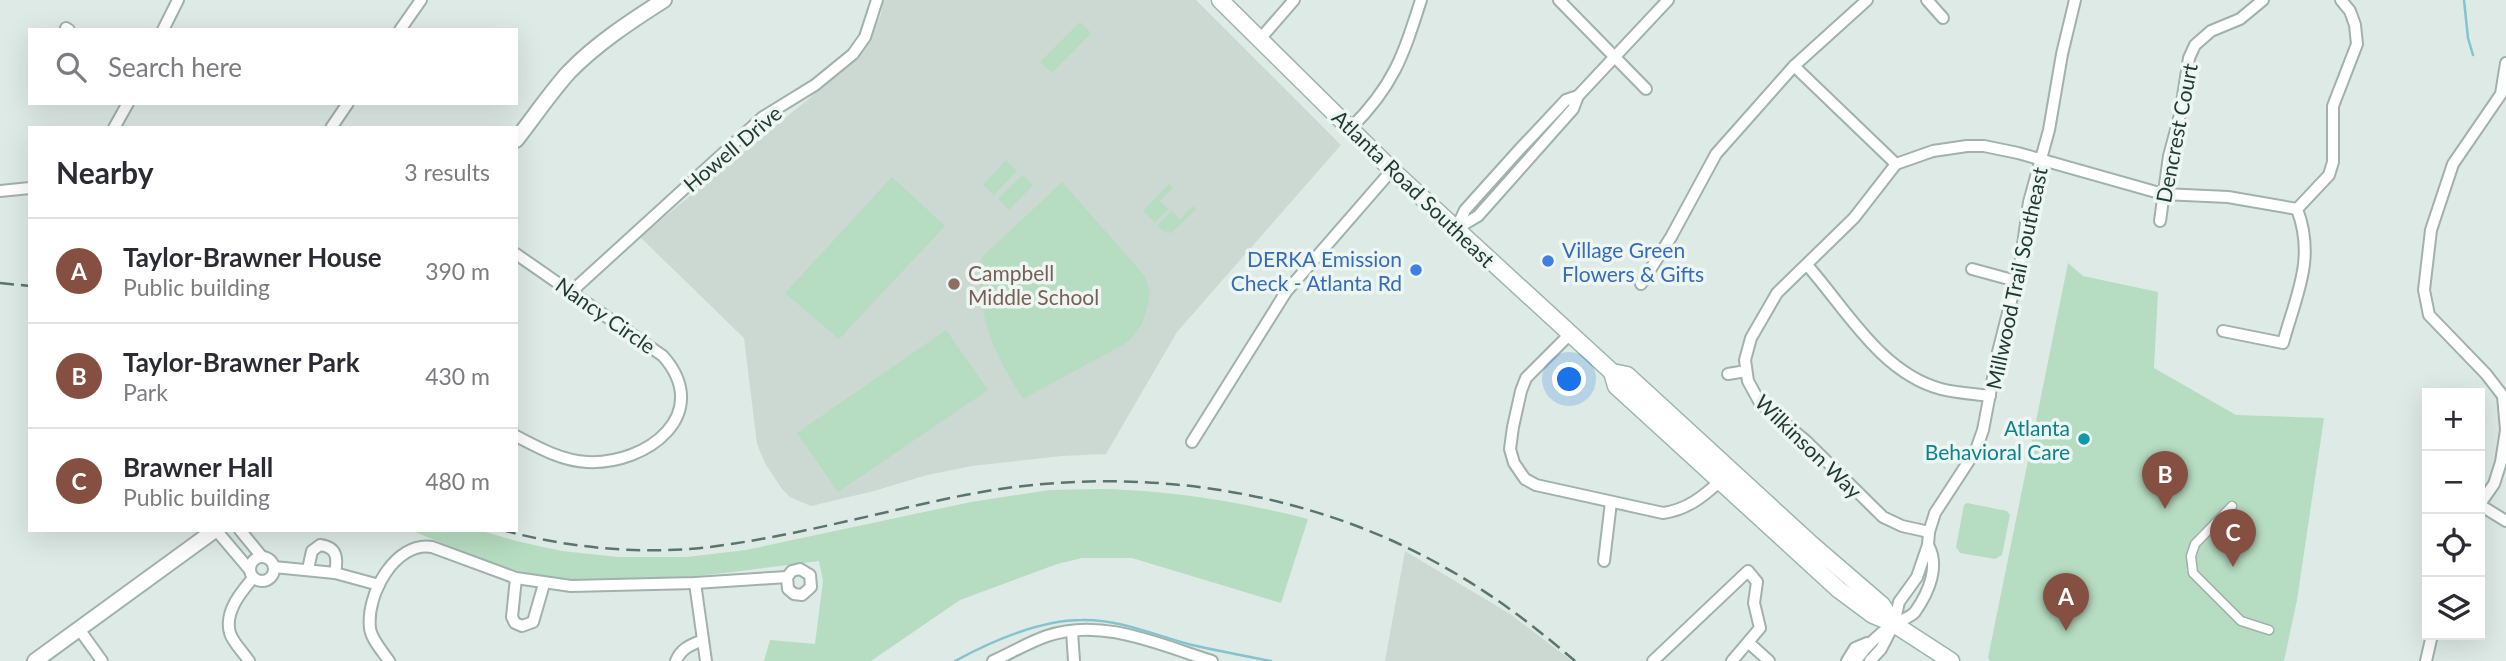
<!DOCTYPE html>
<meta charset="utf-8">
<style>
body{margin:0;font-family:Lato,sans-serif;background:#f2f2f3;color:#2b2b33}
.controls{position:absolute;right:21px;bottom:21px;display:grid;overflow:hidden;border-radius:0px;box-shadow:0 7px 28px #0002}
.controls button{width:63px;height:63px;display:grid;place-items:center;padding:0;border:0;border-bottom:2px solid #e1e1e2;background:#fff;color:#2b2b33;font:35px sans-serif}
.you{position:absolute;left:1570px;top:380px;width:24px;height:24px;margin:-18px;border:5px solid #fff;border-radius:50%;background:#1a73e8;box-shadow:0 0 0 10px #1a73e833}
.badge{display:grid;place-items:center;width:46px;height:46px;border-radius:50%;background:#855041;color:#fff;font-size:23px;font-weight:700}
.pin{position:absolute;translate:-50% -58px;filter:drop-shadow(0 2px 4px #0008)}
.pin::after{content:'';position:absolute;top:37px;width:24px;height:21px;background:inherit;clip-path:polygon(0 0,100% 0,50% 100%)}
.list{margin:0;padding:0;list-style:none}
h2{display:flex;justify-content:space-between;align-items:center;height:91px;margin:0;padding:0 28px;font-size:30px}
h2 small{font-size:23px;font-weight:400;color:#7c7c81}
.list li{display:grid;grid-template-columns:46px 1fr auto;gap:21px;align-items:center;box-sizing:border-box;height:105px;padding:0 28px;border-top:2px solid #e1e1e2}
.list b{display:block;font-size:26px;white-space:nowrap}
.list p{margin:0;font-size:23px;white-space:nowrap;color:#7c7c81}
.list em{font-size:23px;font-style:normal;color:#7c7c81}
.icon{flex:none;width:38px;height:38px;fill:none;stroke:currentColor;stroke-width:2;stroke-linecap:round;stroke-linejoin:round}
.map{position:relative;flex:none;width:2506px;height:661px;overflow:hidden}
.search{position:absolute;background:#fff;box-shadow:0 7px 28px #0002;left:28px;top:28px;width:490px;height:77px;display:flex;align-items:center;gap:18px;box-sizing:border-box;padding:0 24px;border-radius:0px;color:#7c7c81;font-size:26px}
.panel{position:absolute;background:#fff;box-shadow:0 7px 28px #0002;left:28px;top:126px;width:490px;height:406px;border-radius:0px}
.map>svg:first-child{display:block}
</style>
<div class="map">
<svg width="2506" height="661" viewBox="0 0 2506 661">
<rect width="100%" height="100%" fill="#deeae5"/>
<!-- built -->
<g fill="#ccd9d3">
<polygon points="884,0 1196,0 1341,145 1177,332 1106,454 1062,456 972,466 927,475 874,491 811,506 790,497 782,489 765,463 757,444 744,338 640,237 846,68 871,38 881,14"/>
<polygon points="1405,551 1510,614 1572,661 1385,661"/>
</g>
<!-- green -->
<g fill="#b6dcc1">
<polygon points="1080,22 1091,33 1052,73 1040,62"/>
<polygon points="1006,160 1017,171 994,195 983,185"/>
<polygon points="1022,175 1033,185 1009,210 998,199"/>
<polygon points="892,177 945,226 839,339 785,293"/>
<path d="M1062,182L1145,276L1150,291L1147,309L1142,324L1128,342L1023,399C993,352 975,315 982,257Z"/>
<polygon points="1169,184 1173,188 1160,201 1168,209 1155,223 1143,211"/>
<polygon points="1193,206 1196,209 1171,233 1163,231 1157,225 1171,211 1180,219"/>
<polygon points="2068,263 2083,276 2158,292 2154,368 2236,415 2324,418 2297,600 2284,661 1990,661 1988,658"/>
<polygon points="946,330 988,390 838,492 797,433"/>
<path d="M1050,490C1075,490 1101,488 1126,490C1188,493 1248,504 1308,519L1281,603L1132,558H1082L1057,564L960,600L871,661H764L770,640L815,644L823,581L819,561C735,571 643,587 558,579C507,573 457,549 410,530H479L516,541L562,551L618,557H687L746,550L971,502Z"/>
<polygon points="1967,503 2007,511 2010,515 2002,555 1995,559 1960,553 1956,547 1964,505"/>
</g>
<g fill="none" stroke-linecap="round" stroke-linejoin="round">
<!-- stream -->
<g stroke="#84c3d0" stroke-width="2.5">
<polyline points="2464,0 2468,38 2473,55"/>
<path d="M955,661C992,641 1039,620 1082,620C1120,619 1156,636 1192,645C1218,651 1245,656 1271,661"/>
</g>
<!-- pedestrian casing -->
<g stroke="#a1b1ac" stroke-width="11">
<polyline id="pedestrian" points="2232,506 2195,544 2191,556 2193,573 2241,621 2269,630"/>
</g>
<!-- minor casing -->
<g stroke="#a1b1ac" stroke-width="14">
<g id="minor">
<polyline points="1559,0 1646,89"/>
<polyline points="1927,0 1943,18"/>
<polyline points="66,28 69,30"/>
<polyline points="163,30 178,0"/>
<polyline points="400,30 421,0"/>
<polyline points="1260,39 1294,0"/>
<polyline points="1794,66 1896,164"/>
<polyline points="114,128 128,103"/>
<polyline points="331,128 348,103"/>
<path d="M1351,128C1394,85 1403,56 1421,0"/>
<polyline points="0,191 30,188"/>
<polyline points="2160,221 2169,156 2180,115 2189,58 2195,45 2211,31 2240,19 2263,0"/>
<polyline points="1456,229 1478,216 1573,109 1578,96 1668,0"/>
<polyline points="1456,229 1465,210 1519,150 1566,100 1578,96"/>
<path d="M516,254L663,356C714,414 647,465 587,462C562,461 537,447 516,436"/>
<path d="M1807,265C1846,309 1881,373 1941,389C1957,393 1974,394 1990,396"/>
<polyline points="1972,269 2016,281"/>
<polyline points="1641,284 1671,237 1716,154 1794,66 1867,0"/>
<polyline points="572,291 763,117 815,85 853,54 865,37 877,0"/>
<path d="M2223,331L2283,343C2296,295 2316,259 2297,209L2329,175L2333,162V106L2357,44L2355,25L2350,11L2341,0"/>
<path d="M1570,334L1526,378L1521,391L1513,427L1510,449L1514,463L1525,479L1536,485L1663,513C1686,510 1703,497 1720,481"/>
<polyline points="1728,374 1746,371"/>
<polyline points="1192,442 1286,292 1392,170"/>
<polyline points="2480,504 2494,484 2501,462 2506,430 2503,396 2486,374 2429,315 2424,290 2431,230 2453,164 2501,94 2506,63"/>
<polyline points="2480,505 2506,521"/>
<polyline points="216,530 249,569"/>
<polyline points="240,530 262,557"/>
<polyline points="1929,532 1902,526 1883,517 1806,441 1760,403 1748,381 1745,360 1751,338 1777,293 1854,218 1896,164 1933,151 1967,146 1984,146 2018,153 2163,194 2228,197 2297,209"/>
<circle cx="262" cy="569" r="12"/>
<polyline points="1604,561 1611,502"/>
<polyline points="274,567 335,573 379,585"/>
<path d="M308,569L312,551L320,545C337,547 338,558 335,573"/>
<polyline points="516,578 512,617 515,623 522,626 533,622 544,584"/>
<polyline points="695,583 706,661"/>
<polyline points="79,629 102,661"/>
<polyline points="1072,631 1074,661"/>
<polyline points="1749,643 1769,661"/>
<path d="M249,661C244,653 233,643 230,633C224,612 241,592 253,578"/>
<path d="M389,661C383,652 371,639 370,628C366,595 395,541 432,547L516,578L571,586L695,583L787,577L792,571L800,569L810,575L811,587L802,595L794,594L788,589L787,577"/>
<path d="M676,661C681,648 691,645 703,640"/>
<path d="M993,661C1011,653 1029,642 1047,636C1102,617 1160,645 1212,661"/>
<polyline points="1653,661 1748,571 1757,582 1754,603 1760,628 1732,661"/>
<polyline points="1847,661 1855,648 1867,643"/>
<path d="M1856,661C1866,646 1876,636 1891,626C1898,621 1910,618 1915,612C1929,592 1940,566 1928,545"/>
<polyline points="1870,661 1881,649 1894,624 1899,602 1917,577 1928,545 1929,532 1935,513 1976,450 1983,430 1998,352 2020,266 2029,202 2049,130 2062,54 2075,0"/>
<polyline points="2426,661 2432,635"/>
</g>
</g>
<!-- tertiary casing -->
<g stroke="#a1b1ac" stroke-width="18">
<g id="tertiary">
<path d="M516,140C534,117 550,93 569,72C596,44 631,21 664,0"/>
<polyline points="35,661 215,530"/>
</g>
</g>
<!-- secondary casing -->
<g stroke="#9db5ad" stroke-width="19">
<g id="secondary">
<polyline points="1220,0 1392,170 1612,372 1616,386 1838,589 1873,615 1894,624 1951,661"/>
<polyline points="1612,372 1627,375 1810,543 1882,605 1894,624"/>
</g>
</g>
<!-- pedestrian -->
<use href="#pedestrian" stroke="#fff" stroke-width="8"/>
<!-- minor -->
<use href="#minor" stroke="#fff" stroke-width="10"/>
<!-- tertiary -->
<use href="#tertiary" stroke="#fff" stroke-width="14"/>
<!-- secondary -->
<use href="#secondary" stroke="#fff" stroke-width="16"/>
<!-- rail -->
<g stroke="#59756e" stroke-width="2.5" stroke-dasharray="14 7" stroke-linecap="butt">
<polyline points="0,283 30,286"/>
<path d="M502,530C569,548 640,555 710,547C796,536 880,512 965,495C1123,464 1295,485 1437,563C1487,590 1532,624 1575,661"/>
</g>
</g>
<!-- markers -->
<g fill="#3f7fe0" stroke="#eef6f2" stroke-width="2.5">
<circle cx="1548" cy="261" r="7"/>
<circle cx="1416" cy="270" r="7"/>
</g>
<circle fill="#8d6e63" stroke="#eef6f2" stroke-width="2.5" cx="954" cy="284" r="7"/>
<circle fill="#0f9aa8" stroke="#eef6f2" stroke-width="2.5" cx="2084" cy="439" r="7"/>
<g text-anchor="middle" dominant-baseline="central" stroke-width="7" stroke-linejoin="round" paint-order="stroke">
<!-- street labels -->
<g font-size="21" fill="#1f3933" stroke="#eef6f2">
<text transform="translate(2176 133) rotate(-79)">Dencrest Court</text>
<text transform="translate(732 148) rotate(-40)">Howell Drive</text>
<text transform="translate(1414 188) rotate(44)">Atlanta Road Southeast</text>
<text transform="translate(2016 278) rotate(-78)">Millwood Trail Southeast</text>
<text transform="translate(606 315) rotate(35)">Nancy Circle</text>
<text transform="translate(1809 446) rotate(44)">Wilkinson Way</text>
</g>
<!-- shop labels -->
<g font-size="21" fill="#366cbe" stroke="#eef6f2" text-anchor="start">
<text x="1562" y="249">Village Green<tspan x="1562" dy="24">Flowers &amp; Gifts</tspan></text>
<text x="1402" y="258" text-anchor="end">DERKA Emission<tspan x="1402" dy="24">Check - Atlanta Rd</tspan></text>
</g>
<!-- education labels -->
<g font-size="21" fill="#785e54" stroke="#eef6f2" text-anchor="start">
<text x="968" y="272">Campbell<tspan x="968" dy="24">Middle School</tspan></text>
</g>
<!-- culture labels -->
<g font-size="21" fill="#0d838f" stroke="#eef6f2" text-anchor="end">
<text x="2070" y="427">Atlanta<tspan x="2070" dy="24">Behavioral Care</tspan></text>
</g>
</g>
</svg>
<div class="controls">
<button>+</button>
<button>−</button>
<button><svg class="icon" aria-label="locate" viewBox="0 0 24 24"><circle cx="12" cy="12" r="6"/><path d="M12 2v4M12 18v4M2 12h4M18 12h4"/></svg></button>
<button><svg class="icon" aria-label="layers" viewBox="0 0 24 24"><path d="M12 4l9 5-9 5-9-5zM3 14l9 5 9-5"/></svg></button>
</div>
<div class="you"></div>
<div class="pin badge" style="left:2066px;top:631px">A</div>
<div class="pin badge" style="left:2165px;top:509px">B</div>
<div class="pin badge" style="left:2233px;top:567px">C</div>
<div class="search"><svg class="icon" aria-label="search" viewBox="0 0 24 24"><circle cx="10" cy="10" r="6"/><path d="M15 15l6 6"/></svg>Search here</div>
<section class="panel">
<h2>Nearby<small>3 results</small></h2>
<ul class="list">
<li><span class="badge">A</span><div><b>Taylor-Brawner House</b><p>Public building</p></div><em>390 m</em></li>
<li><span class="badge">B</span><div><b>Taylor-Brawner Park</b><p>Park</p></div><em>430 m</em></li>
<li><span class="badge">C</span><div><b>Brawner Hall</b><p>Public building</p></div><em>480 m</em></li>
</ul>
</section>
</div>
